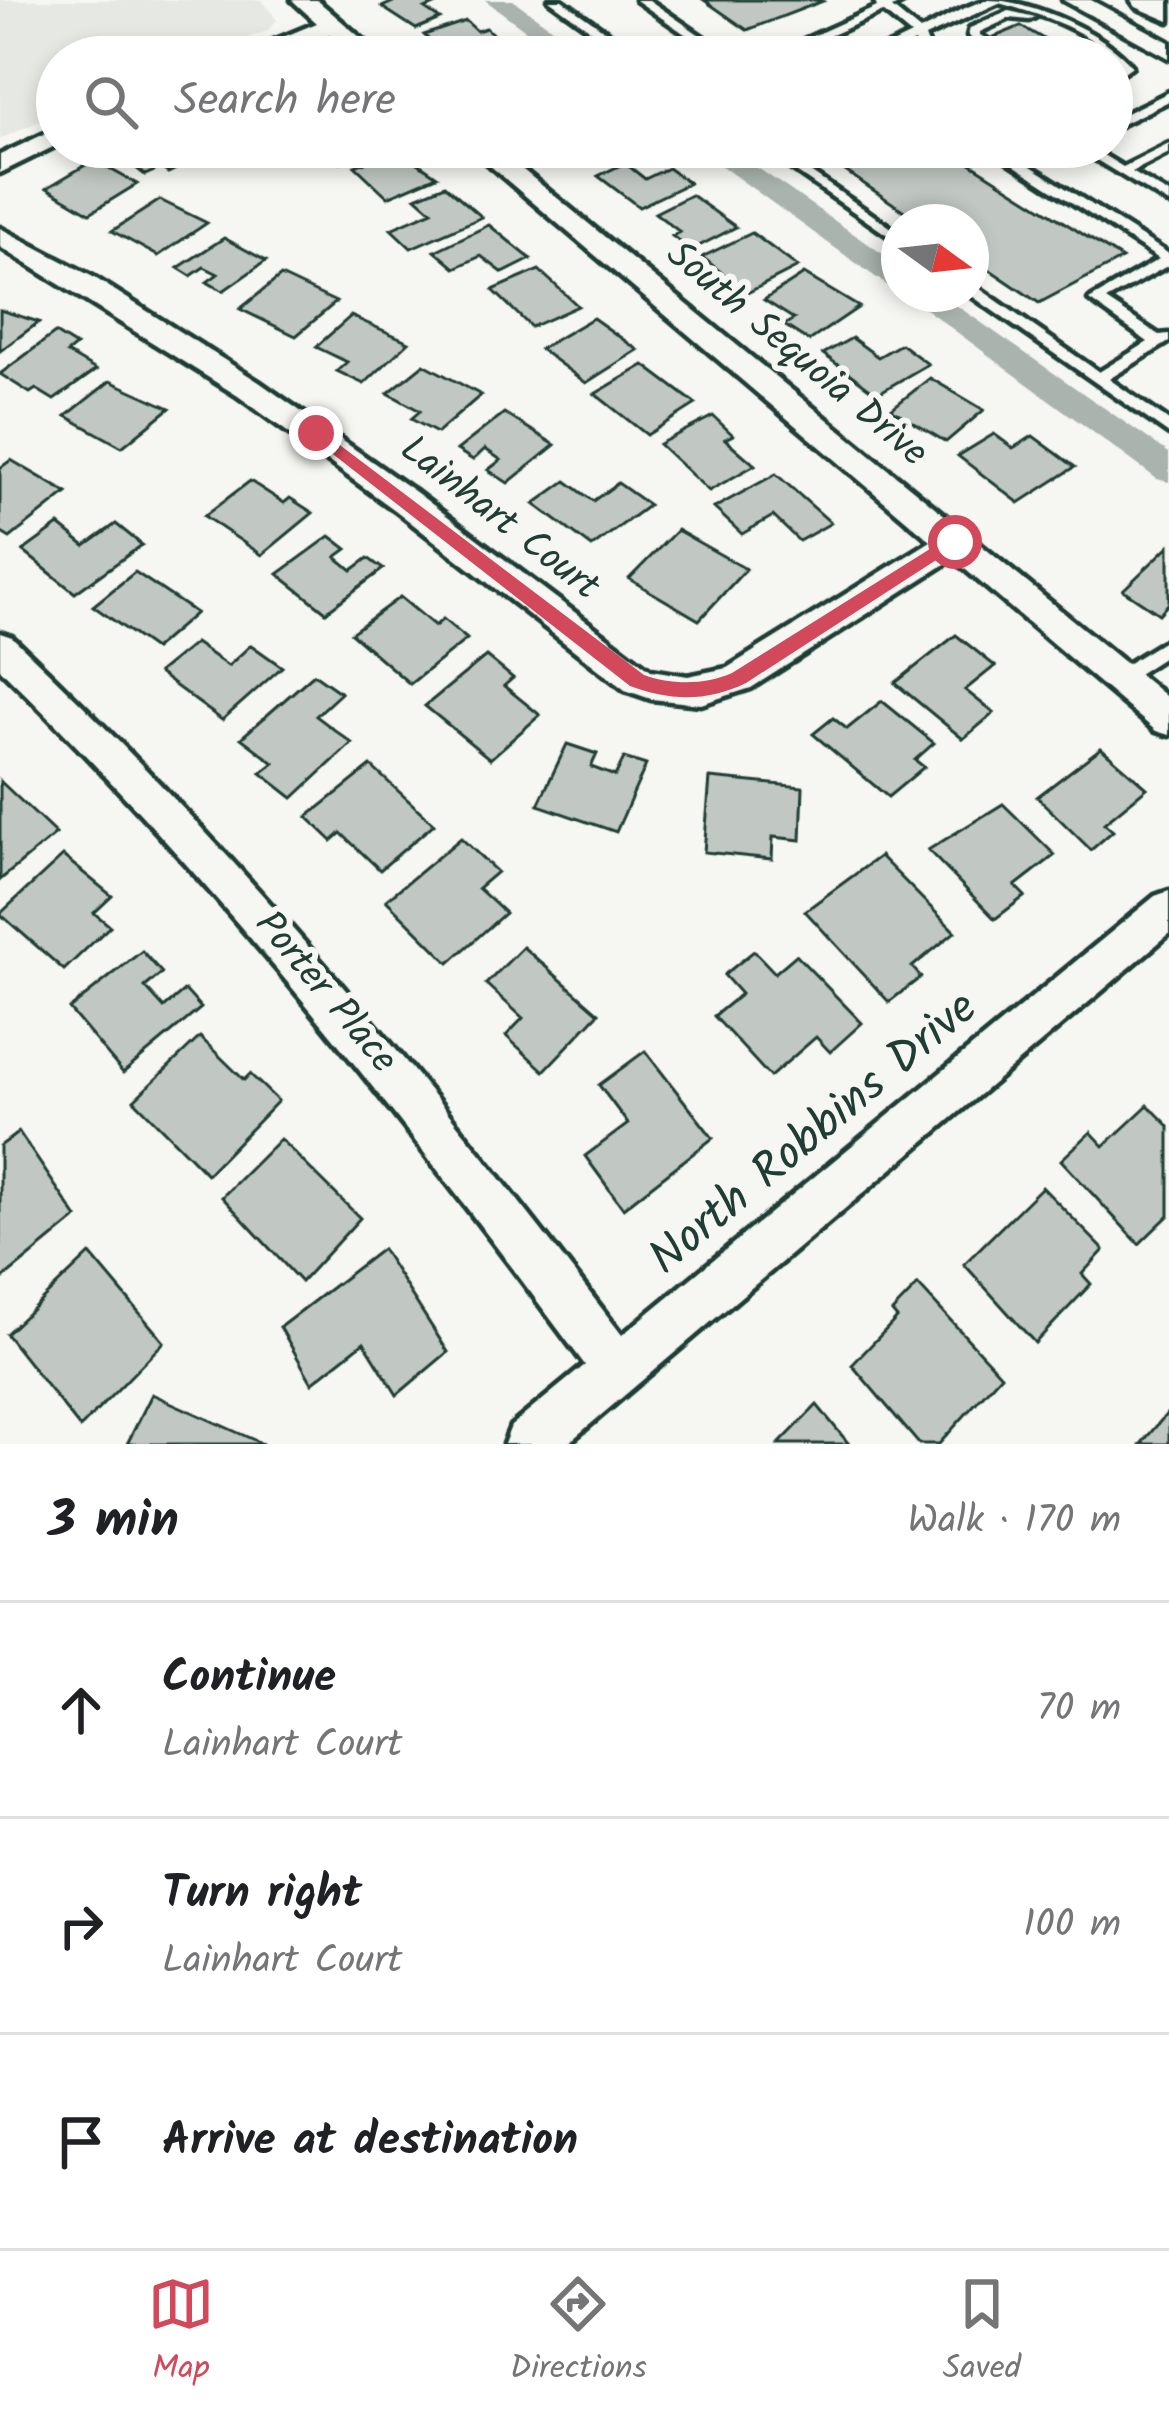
<!DOCTYPE html>
<meta charset="utf-8">
<style>
body{margin:0;font-family:Kalam,sans-serif;background:#f6f6f6;color:#202124}
.compass{position:absolute;left:881px;top:204px;width:108px;height:108px;border-radius:50%;background:#fff;box-shadow:0 6px 18px #0003;rotate:105deg}
.stop{position:absolute;width:36px;height:36px;margin:-27px;border:9px solid #d1495b;border-radius:50%;background:#fff}
.stop.end{background:#d1495b;border-color:#fff;box-shadow:0 3px 12px #0008}
.list{margin:0;padding:0;list-style:none}
h2{display:flex;justify-content:space-between;align-items:center;height:156px;margin:0;padding:0 48px;font-size:51px}
h2 small{font-size:39px;font-weight:400;color:#757577}
.list li{display:grid;grid-template-columns:78px 1fr auto;gap:36px;align-items:center;box-sizing:border-box;height:216px;padding:0 48px;border-top:3px solid #e0e0e0}
.list b{display:block;font-size:45px;white-space:nowrap}
.list p{margin:0;font-size:39px;white-space:nowrap;color:#757577}
.list em{font-size:39px;font-style:normal;color:#757577}
.icon{flex:none;width:66px;height:66px;fill:none;stroke:currentColor;stroke-width:2;stroke-linecap:round;stroke-linejoin:round}
.map{position:relative;flex:none;width:1169px;height:1444px;overflow:hidden}
.search{position:absolute;background:#fff;box-shadow:0 6px 18px #0003;left:36px;right:36px;top:36px;height:132px;display:flex;align-items:center;gap:30px;box-sizing:border-box;padding:0 42px;border-radius:66px;color:#757577;font-size:45px}
.sheet{height:804px;background:#fff}
nav{display:flex;justify-content:space-around;align-items:center;box-sizing:border-box;height:168px;border-top:3px solid #e0e0e0;background:#fff;font-size:33px;color:#757577}
nav a{display:grid;justify-items:center;gap:6px}
nav .on{color:#d1495b}
.map>svg:first-child{display:block}
</style>
<div class="map">
<svg width="1169" height="1444" viewBox="0 0 1169 1444">
<rect width="100%" height="100%" fill="#f6f6f2"/>
<filter id="ink" filterUnits="userSpaceOnUse"><feTurbulence type="fractalNoise" baseFrequency=".00833" numOctaves="2"/><feDisplacementMap in="SourceGraphic" scale="24" xChannelSelector="R" yChannelSelector="G"/><feConvolveMatrix kernelMatrix="1 2 1 2 8 2 1 2 1" color-interpolation-filters="sRGB"/></filter>
<g filter="url(#ink)">
<!-- built -->
<polygon fill="#e6e8e4" points="0,0 262,0 277,20 267,31 194,57 57,57 57,113 0,139"/>
<g fill="none" stroke-linecap="round" stroke-linejoin="round">
<!-- canal -->
<g fill="#aab3ae" fill-rule="evenodd">
<polygon points="485,0 513,0 592,57 562,57"/>
<polygon points="695,147 727,147 899,265 899,288 888,286"/>
<polygon points="905,294 940,294 1169,453 1169,482 1157,479"/>
</g>
</g>
<!-- building -->
<g fill="#c1c8c3" stroke="#1f3d34" stroke-width="3">
<polygon points="398,0 446,0 425,9 440,19 416,29 382,7"/>
<polygon points="704,0 821,0 823,1 747,30"/>
<polygon points="466,21 477,31 486,28 500,41 447,57 424,35"/>
<polygon points="1021,26 1075,57 1018,57 987,40"/>
<polygon points="130,147 200,147 202,149 184,158 190,162 168,173 161,168 145,175 117,153"/>
<polygon points="322,147 373,147 341,162"/>
<polygon points="572,147 622,147 589,161"/>
<polygon points="810,147 945,147 1122,259 1039,303 971,257 971,222 920,222"/>
<polygon points="397,149 437,176 388,197 355,166"/>
<polygon points="94,160 137,184 90,213 47,188"/>
<polygon points="625,163 645,179 668,168 689,183 639,207 598,176"/>
<polygon points="445,185 482,217 411,248 391,229 432,211 416,197"/>
<polygon points="691,195 736,227 691,250 672,236 680,232 655,213"/>
<polygon points="160,200 207,223 158,256 112,231"/>
<polygon points="489,225 531,259 503,273 481,256 455,268 435,251"/>
<polygon points="752,233 798,267 747,293 702,257"/>
<polygon points="224,238 266,261 223,291 207,282 218,274 204,267 191,276 178,268"/>
<polygon points="539,270 578,306 531,327 493,290"/>
<polygon points="804,274 859,307 809,341 784,325 794,319 764,300"/>
<polygon points="281,276 336,302 296,336 240,309"/>
<polygon points="0,310 39,322 0,351"/>
<polygon points="351,316 409,342 364,384 337,371 347,362 316,347"/>
<polygon points="593,318 638,350 586,383 540,349"/>
<polygon points="55,333 76,346 67,353 96,370 54,400 36,389 30,393 0,374"/>
<polygon points="852,338 878,357 901,344 928,364 877,394 823,354"/>
<polygon points="424,364 481,395 437,433 411,419 420,411 388,393"/>
<polygon points="644,365 696,404 647,435 595,394"/>
<polygon points="930,378 984,410 946,442 891,409"/>
<polygon points="110,381 170,408 122,447 66,416"/>
<polygon points="504,413 555,445 508,483 488,470 501,460 485,449 473,460 457,450"/>
<polygon points="713,416 733,435 725,439 755,465 709,491 659,444"/>
<polygon points="994,434 1013,448 1033,436 1075,467 1019,503 958,456"/>
<polygon points="11,460 67,493 10,538 0,532 0,468"/>
<polygon points="776,474 831,523 799,541 773,516 742,534 714,508"/>
<polygon points="250,481 284,503 290,498 313,513 262,555 204,516"/>
<polygon points="566,481 593,501 618,483 649,505 592,547 534,504"/>
<polygon points="116,524 142,545 75,593 23,551 59,525 85,546"/>
<polygon points="677,530 746,569 699,620 629,579"/>
<polygon points="330,536 347,549 336,557 352,570 368,558 383,569 326,612 278,574"/>
<polygon points="1169,546 1169,603 1159,614 1123,590"/>
<polygon points="135,572 196,613 154,649 93,606"/>
<polygon points="400,597 435,626 443,619 467,639 410,684 351,633"/>
<polygon points="956,635 995,666 965,690 994,713 963,739 895,683"/>
<polygon points="195,643 228,666 251,645 282,667 222,720 158,673"/>
<polygon points="486,656 513,678 504,686 540,715 490,759 425,706"/>
<polygon points="314,674 341,693 316,716 352,743 293,798 261,773 274,763 241,738"/>
<polygon points="882,701 934,743 915,760 924,767 888,797 813,734 833,718 847,729"/>
<polygon points="567,744 597,754 591,767 615,776 624,758 646,765 616,832 538,805"/>
<polygon points="1101,748 1147,788 1104,823 1113,831 1091,850 1037,797"/>
<polygon points="371,766 434,824 380,870 341,833 332,841 307,817"/>
<polygon points="710,778 803,787 801,840 773,837 772,859 704,852"/>
<polygon points="0,781 56,834 0,880"/>
<polygon points="1003,804 1055,855 1015,886 1025,896 995,919 928,850"/>
<polygon points="461,838 497,872 478,888 505,913 449,963 386,900"/>
<polygon points="63,856 112,896 94,913 110,926 64,970 0,914"/>
<polygon points="880,856 955,932 912,967 921,977 889,1002 805,911"/>
<polygon points="523,947 599,1013 544,1071 506,1036 523,1018 486,984"/>
<polygon points="142,951 162,973 145,987 164,1008 185,990 201,1008 123,1073 69,1009"/>
<polygon points="754,951 775,973 796,955 862,1023 830,1052 816,1037 770,1077 714,1016 741,994 724,975"/>
<polygon points="200,1037 244,1080 250,1074 278,1101 207,1174 134,1100"/>
<polygon points="645,1051 713,1138 623,1208 585,1156 628,1124 599,1085"/>
<polygon points="1148,1105 1169,1126 1169,1215 1139,1244 1061,1160 1091,1132 1104,1146"/>
<polygon points="19,1132 77,1218 0,1281 0,1146"/>
<polygon points="280,1139 360,1218 301,1282 222,1197"/>
<polygon points="1042,1187 1104,1250 1082,1274 1091,1284 1035,1343 964,1264"/>
<polygon points="382,1249 448,1352 397,1395 364,1342 312,1383 280,1327"/>
<polygon points="90,1254 164,1342 80,1428 6,1334"/>
<polygon points="918,1285 1001,1375 939,1444 919,1444 852,1365 897,1318 892,1312"/>
<polygon points="152,1394 263,1444 127,1444"/>
<polygon points="817,1405 849,1444 779,1444"/>
<polygon points="1169,1411 1169,1444 1141,1444"/>
</g>
<g fill="none" stroke-linecap="round" stroke-linejoin="round">
<!-- lane casing -->
<g stroke="#1f3d34" stroke-width="9">
<g id="lane">
<polygon points="549,0 562,0 642,57 628,57"/>
<polygon points="636,0 649,0 732,57 718,57"/>
<path d="M874,0L886,3L907,0L892,8L920,31C941,21 967,4 989,0C1031,0 1107,34 1132,66L1112,81V71L1119,65C1091,29 1041,15 999,3L925,37L930,50L939,57L921,54L915,42L882,57H866L911,35L883,12L782,57H766L877,7Z"/>
<polygon points="1009,11 1035,17 1029,20 1010,18 980,32 980,35 1015,57 1001,57 968,36 970,28"/>
<polygon points="1169,92 1169,101 1112,129 1112,120"/>
<polygon points="1169,144 1169,153 1132,172 1169,194 1169,204 1075,147 1090,147 1123,167"/>
<polygon points="760,147 774,147 899,233 899,243"/>
<polygon points="986,147 1001,147 1169,254 1169,265 1106,300 1159,335 1169,334 1169,342 1109,379 1169,421 1169,434 969,294 971,285 976,286 1099,372 1148,342 1089,300 1159,259"/>
<polygon points="1169,638 1169,654 1124,683 1112,683 1109,678 1112,673"/>
</g>
</g>
<!-- street casing -->
<g stroke="#1f3d34" stroke-width="9">
<g id="street">
<polygon points="292,0 317,0 383,57 357,57 330,34 268,57 235,57 317,23"/>
<polygon points="1063,0 1091,0 1169,42 1169,58"/>
<polygon points="57,128 57,145 0,173 0,155"/>
<polygon points="468,147 495,147 1169,699 1169,735 1156,731 953,559 751,688 701,704 651,699 625,690 395,510 238,396 0,247 0,228 95,278 259,382 417,493 651,670 688,676 727,668 931,541"/>
<path d="M0,633L12,637C239,851 434,1088 622,1335L1155,896L1169,891V934L567,1444H504L511,1426L585,1365C404,1121 219,882 0,669Z"/>
</g>
</g>
<!-- primary casing -->
<g stroke="#1f3d34" stroke-width="9">
<polygon id="primary" points="1131,0 1169,0 1169,21 1136,7"/>
</g>
<!-- lane -->
<use href="#lane" fill="#f6f6f2" fill-rule="evenodd"/>
<!-- street -->
<use href="#street" fill="#f6f6f2" fill-rule="evenodd"/>
<!-- primary -->
<use href="#primary" fill="#f6f6f2" fill-rule="evenodd"/>
</g>
</g>
<!-- route -->
<path fill="#d1495b" d="M316,427L644,675C672,685 705,685 732,673L949,537L955,535L964,542L746,683C707,702 670,701 630,686L311,437L308,433Z"/>
<g text-anchor="middle" dominant-baseline="central" stroke-width="12" stroke-linejoin="round" paint-order="stroke">
<!-- street labels -->
<g font-size="39" fill="#1f3d34" stroke="#f6f6f2">
<text transform="translate(796 355) rotate(40)">South Sequoia Drive</text>
<text transform="translate(499 519) rotate(38)">Lainhart Court</text>
<text transform="translate(325 993) rotate(50)">Porter Place</text>
</g>
<!-- near-street labels -->
<g font-size="48" fill="#1f3d34" stroke="#f6f6f2">
<text transform="translate(814 1134) rotate(-40)">North Robbins Drive</text>
</g>
</g>
</svg>
<svg class="compass" viewBox="-18 -18 36 36"><path d="M0-13l5 13h-10z" fill="#e53935"/><path d="M0 13l5-13h-10z" fill="#757577"/></svg>
<div class="stop" style="left:955px;top:542px"></div>
<div class="stop end" style="left:316px;top:433px"></div>
<div class="search"><svg class="icon" aria-label="search" viewBox="0 0 24 24"><circle cx="10" cy="10" r="6"/><path d="M15 15l6 6"/></svg>Search here</div>
</div>
<section class="sheet">
<h2>3 min<small>Walk · 170 m</small></h2>
<ul class="list">
<li><svg class="icon" aria-label="ahead" viewBox="0 0 24 24"><path d="M12 20V5M6 11l6-6 6 6"/></svg><div><b>Continue</b><p>Lainhart Court</p></div><em>70 m</em></li>
<li><svg class="icon" aria-label="right" viewBox="0 0 24 24"><path d="M7 20v-9h11M14 6l5 5-5 5"/></svg><div><b>Turn right</b><p>Lainhart Court</p></div><em>100 m</em></li>
<li><svg class="icon" aria-label="arrive" viewBox="0 0 24 24"><path d="M6 21V4h12l-3 4 3 4H6"/></svg><div><b>Arrive at destination</b></div></li>
</ul>
</section>
<nav>
<a class="on"><svg class="icon" aria-label="map" viewBox="0 0 24 24"><path d="M3 6l6-2 6 2 6-2v14l-6 2-6-2-6 2zM9 4v14M15 6v14"/></svg>Map</a>
<a><svg class="icon" aria-label="directions" viewBox="0 0 24 24"><path d="M12 3l9 9-9 9-9-9zM9 14v-3h6M13 9l2 2-2 2"/></svg>Directions</a>
<a><svg class="icon" aria-label="saved" viewBox="0 0 24 24"><path d="M7 4h10v16l-5-4-5 4z"/></svg>Saved</a>
</nav>
